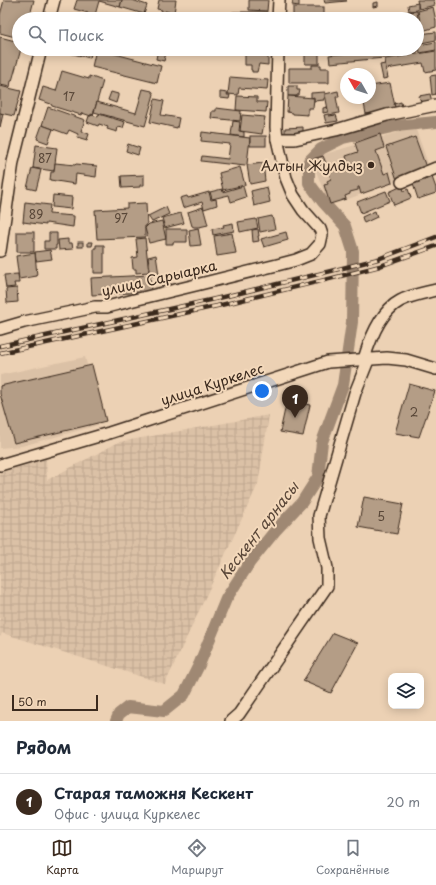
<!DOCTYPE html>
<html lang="ru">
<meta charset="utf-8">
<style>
body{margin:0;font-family:"Playpen Sans",sans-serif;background:#f2f2f3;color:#1f2937}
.controls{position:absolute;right:12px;bottom:12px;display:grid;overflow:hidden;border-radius:8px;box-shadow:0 2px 10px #0003}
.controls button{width:36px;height:36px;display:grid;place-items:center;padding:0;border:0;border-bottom:1px solid #e0e1e3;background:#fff;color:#1f2937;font:20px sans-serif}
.compass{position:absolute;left:340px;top:68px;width:36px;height:36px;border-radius:50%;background:#fff;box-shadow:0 2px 10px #0003;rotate:309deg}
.scale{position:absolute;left:12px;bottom:10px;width:86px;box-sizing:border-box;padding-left:4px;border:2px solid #3b2a1e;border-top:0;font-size:11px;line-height:14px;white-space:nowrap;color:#3b2a1e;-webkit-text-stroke:3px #f3d8ba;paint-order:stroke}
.you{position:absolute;left:262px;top:391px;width:14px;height:14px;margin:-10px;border:3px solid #fff;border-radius:50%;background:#1a73e8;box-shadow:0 0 0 6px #1a73e833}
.badge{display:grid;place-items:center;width:26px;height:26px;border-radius:50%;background:#3b2a1e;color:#fff;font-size:13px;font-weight:700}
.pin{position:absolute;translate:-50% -33px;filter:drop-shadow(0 1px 2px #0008)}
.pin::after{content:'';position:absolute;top:21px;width:14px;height:12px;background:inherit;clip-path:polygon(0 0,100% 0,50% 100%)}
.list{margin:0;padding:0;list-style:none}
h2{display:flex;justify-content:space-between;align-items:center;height:52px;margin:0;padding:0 16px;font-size:17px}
h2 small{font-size:13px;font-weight:400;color:#747a83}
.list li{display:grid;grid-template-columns:26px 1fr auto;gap:12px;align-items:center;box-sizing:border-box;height:56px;padding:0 16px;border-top:1px solid #e0e1e3}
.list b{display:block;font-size:15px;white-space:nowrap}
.list p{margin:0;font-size:13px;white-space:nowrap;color:#747a83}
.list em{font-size:13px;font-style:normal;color:#747a83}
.icon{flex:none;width:22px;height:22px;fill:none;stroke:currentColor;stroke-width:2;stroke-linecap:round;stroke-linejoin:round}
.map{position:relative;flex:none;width:436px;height:721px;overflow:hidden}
.search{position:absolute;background:#fff;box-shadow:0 2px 10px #0003;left:12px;right:12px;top:12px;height:44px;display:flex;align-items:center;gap:10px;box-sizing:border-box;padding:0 14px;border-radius:22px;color:#747a83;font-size:15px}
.sheet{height:108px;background:#fff}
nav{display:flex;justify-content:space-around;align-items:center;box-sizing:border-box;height:56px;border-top:1px solid #e0e1e3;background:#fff;font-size:11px;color:#747a83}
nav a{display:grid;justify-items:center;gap:2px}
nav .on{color:#3b2a1e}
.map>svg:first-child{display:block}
</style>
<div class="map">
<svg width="436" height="721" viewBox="0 0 436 721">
<defs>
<pattern id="industrial-grid" width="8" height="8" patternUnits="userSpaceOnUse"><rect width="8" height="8" fill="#dbc1a6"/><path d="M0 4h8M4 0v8" fill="none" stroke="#bda68e"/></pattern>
</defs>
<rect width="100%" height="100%" fill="#ecd1b4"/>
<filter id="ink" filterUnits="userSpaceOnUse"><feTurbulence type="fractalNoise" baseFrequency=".025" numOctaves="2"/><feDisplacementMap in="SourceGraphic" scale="8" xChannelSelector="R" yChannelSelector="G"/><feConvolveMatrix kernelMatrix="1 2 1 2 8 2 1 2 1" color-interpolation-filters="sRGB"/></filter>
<g filter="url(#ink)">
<!-- built -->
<g fill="#dbc1a6">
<polygon points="415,127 430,169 329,206 312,160 325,154"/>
<polygon points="85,357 102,424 22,446 0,448 0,375"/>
</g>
<!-- industrial -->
<polygon fill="url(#industrial-grid)" points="269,415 258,484 165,684 2,633 0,637 0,473 46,459 47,480 119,442"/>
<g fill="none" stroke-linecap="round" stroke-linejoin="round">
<!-- canal -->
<polyline stroke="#9f8873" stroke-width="12" points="116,721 119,714 128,707 164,711 184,695 199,665 226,599 250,562 275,531 302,502 318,477 322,442 343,385 352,322 353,251 345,226 323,202 309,183 309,161 321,149 343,138 396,126 436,122"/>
</g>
<!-- building -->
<g fill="#b49d86" stroke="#3b2a1e">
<polygon points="4,0 34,0 29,19 19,19 19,38 0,33 0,15"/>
<polygon points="77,0 122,0 120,7 99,1 95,15 74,9"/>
<polygon points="122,0 132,0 147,5 144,14 120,7"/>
<polygon points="159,0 176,0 174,13 165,11 165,15 161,14 162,10 157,9"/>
<polygon points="249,0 268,0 267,11 249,10"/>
<polygon points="293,0 299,0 299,6 292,5"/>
<polygon points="324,0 346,0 347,1 325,3"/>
<polygon points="417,0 434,0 435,5 419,9"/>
<polygon points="378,2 378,6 373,7 373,3"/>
<polygon points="418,3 418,10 409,11 408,5"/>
<rect x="293" y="7" width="31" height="12"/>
<polygon points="433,7 436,21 436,27 422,31 418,11"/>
<polygon points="417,11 418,18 406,19 405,12"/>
<polygon points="167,12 175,14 174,19 165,19"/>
<rect x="233" y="12" width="34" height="7"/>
<polygon points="73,16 87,19 73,19"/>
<rect x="183" y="16" width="8" height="3"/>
<rect x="216" y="16" width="14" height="3"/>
<polygon points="436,32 436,40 421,43 419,34"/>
<polygon points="0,37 19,42 19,49 21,49 12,81 11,81 10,87 0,85"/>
<polygon points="436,42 436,50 420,53 419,45"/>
<polygon points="417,45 418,52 402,53 402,49 417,49"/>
<polygon points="66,49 92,49 90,58 65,52"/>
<polygon points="96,49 161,66 157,83 92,67"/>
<polygon points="158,49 167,49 164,61 156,59"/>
<polygon points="220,49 231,49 231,51 220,50"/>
<polygon points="291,49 313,49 313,53 291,52"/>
<polygon points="398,49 399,55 388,56 387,50"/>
<polygon points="383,50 384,58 330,63 329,55"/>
<polygon points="436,51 436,70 425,72 423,63 386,69 385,59"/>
<polygon points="319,53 319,64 305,64 305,54"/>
<polygon points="245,54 268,55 268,65 259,64 257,72 252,72 252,70 251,70 251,65 245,65"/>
<polygon points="385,64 388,78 383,79 380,65"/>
<polygon points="312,65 321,65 321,68 329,68 329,83 289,83 289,68 312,68"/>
<polygon points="62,71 89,79 89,76 103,81 93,115 91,114 91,116 82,113 81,115 52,106 51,104 39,100 43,87 56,91"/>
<polygon points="436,75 436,94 432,95 430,76"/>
<polygon points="230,77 268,80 267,90 239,88 238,95 228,94"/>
<polygon points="390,83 396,111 374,115 374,113 366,114 363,98 370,98 370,86"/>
<polygon points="0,86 21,91 14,116 0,113"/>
<polygon points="288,86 297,86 297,90 300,90 299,95 297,95 297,96 288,96"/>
<polygon points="143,89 152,91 154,94 145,126 94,112 97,102 136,113"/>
<polygon points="338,91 339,97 336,97 339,113 329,115 325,94"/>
<polygon points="111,92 118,94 118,96 116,103 108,100"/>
<polygon points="220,92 228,93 227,95 230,95 229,99 220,98"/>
<polygon points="325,92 325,98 324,98 324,100 314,101 314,97 311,98 311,93"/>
<polygon points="430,94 432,102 422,105 419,96"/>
<polygon points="237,96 257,97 257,102 267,102 266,112 236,110"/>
<polygon points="288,96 314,98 313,108 308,108 308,115 293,114 293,113 287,112"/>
<polygon points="155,99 164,101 161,115 179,118 177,128 150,122"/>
<polygon points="401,102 402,108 396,109 394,104"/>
<polygon points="48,107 85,120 81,131 89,134 87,140 77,137 78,134 69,130 67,134 42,125"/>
<polygon points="327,107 328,112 323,113 323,108"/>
<polygon points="216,108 241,111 240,121 211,118 212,111 216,111"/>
<polygon points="0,113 3,114 0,127"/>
<polygon points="99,114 125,122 123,128 118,127 117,132 107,129 108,127 99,124 98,126 87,122 89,116 91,116 92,115 98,117"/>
<polygon points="328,114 329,116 336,115 338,121 326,123 324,115"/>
<polygon points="242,115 265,117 262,134 240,131"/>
<polygon points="233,121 240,122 239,131 244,132 244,137 231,135"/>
<polygon points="42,125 53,129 48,143 37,139"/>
<polygon points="303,127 303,135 285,136 285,128"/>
<polygon points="202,132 250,138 247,164 245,166 201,161 202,156 228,159 230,144 201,141"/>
<polygon points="380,134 384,148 376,151 384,174 389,172 392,183 361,194 359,187 358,187 358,190 350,192 350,194 345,196 346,199 330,204 324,185 328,184 327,181 331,179 328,170 348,164 346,156 358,152 355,143"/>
<rect x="250" y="136" width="16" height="10"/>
<polygon points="415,137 427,170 397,180 386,147"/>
<polygon points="128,144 140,148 138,155 126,151"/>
<polygon points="36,145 57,148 54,171 33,168"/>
<polygon points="323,156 326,163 315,167 313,159"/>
<polygon points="55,163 75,165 76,164 97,166 96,177 76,174 75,184 50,180 51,172 54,172"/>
<polygon points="263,163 265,181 250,184 247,165"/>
<polygon points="240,167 245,185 223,190 219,173"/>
<polygon points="32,168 41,170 36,190 27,188"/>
<polygon points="144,175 144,185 140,185 140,187 122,188 121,176"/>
<polygon points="432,177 436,188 436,193 418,199 413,184"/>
<polygon points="243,186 246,197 231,202 229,195 212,199 210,192 222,189 223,192"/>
<polygon points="402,186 404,191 408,189 411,198 394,205 389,192"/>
<polygon points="267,187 270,202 254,206 251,191"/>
<polygon points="386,191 390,201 361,213 357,202"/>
<polygon points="209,192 211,200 216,199 217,205 204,209 202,202 183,208 180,198 187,196 188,198"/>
<polygon points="53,195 72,197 71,209 52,207"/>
<polygon points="25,202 50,205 49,213 49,214 74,216 74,217 73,227 46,223 46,225 23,222"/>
<polygon points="146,203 147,226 145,226 145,237 97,239 95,210 127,208 127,204"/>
<polygon points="166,207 169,214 152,222 148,216"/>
<polygon points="203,207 208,225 199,227 194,227 192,226 188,212"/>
<polygon points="375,211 377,217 364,223 362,217"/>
<polygon points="181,213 184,223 165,228 162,218"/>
<polygon points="272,216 275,229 260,232 258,219"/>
<polygon points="256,219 258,228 240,232 238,222"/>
<polygon points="162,221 166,239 149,243 145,228 149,224"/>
<polygon points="233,223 234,231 213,235 212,229 224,227 223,225"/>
<polygon points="198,228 201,245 191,246 189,230"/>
<polygon points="166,229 187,229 187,242 173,242 173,244 166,244"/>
<polygon points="258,229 259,236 258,236 259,241 253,242 252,230"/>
<rect x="17" y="232" width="17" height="20"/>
<polygon points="286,232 288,240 264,247 261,239"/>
<polygon points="49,233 57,233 57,245 56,245 56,249 44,249 44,241 49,241"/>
<polygon points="232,233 236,253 217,256 214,236"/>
<polygon points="145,238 149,272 136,273 136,269 133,269 132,258 138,257 136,239"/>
<polygon points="68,239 68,243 72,243 73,249 59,250 58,240"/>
<rect x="78" y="242" width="5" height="5"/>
<polygon points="88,242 93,242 92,246 88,246"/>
<polygon points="96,245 104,245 104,273 94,273 94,248 96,248"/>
<polygon points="50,250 52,259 36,261 35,252"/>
<polygon points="35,253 37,276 19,279 16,256"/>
<polygon points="156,255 159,275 151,276 148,257"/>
<polygon points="18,274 19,283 14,283 15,287 6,288 4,275"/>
<polygon points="150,275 151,292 92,295 91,278"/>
<polygon points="170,281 171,287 166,287 165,282"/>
<polygon points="17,288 18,302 7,303 6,289"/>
<polygon points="92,365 106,421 14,443 0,394 0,386"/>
<polygon points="409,384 435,391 419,437 395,433"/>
<polygon points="287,400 310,405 303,436 280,432"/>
<polygon points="364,497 403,504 397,534 358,527"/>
<polygon points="333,633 358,643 331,693 303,681"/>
</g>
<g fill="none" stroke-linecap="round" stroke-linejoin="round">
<!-- minor casing -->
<g stroke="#3b2a1e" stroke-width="14">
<g id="minor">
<polyline points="49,19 54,0"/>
<polyline points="278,19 279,0"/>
<polyline points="277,139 295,139 336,130 387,115 436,105"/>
<polyline points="402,182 436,168"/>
<polyline points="0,251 13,162 41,49"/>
<polyline points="0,329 24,322 67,313 95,307 107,307 138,299 200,284 277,265 296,260 311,254 320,244 322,235 320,229 303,210 293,195 286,178 277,139 276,127 278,49"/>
<path d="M364,359C370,339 381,311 400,301C411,295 424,293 436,290"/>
<polyline points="0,465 109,433 328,362 387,358 406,360 436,369"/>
<polyline points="231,721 239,714 327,586 327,568 320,538 319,516 355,393 369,358"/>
</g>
</g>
<!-- minor -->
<use href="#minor" stroke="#f3d8ba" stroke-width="11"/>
<!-- rail casing -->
<g stroke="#3b2a1e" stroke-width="4.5">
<g id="rail">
<polyline points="0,346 215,299 331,271 378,259 436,237"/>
<polyline points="0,353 217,306 333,278 380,266 436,246"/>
</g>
</g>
<!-- rail -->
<use href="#rail" stroke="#f3d8ba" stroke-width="3" stroke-dasharray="9" stroke-linecap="butt"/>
</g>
</g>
<!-- markers -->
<circle fill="#3b2a1e" stroke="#f3d8ba" stroke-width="1.5" cx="371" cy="165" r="4"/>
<g text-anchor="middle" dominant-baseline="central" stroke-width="4" stroke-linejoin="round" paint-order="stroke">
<!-- number labels -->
<g font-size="12" fill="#594738">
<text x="69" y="96">17</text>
<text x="45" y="158">87</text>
<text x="36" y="214">89</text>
<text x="121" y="218">97</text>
<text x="414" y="412">2</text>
<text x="381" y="516">5</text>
</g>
<!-- poi labels -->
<g font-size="14" fill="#3b2a1e" stroke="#f3d8ba" text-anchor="end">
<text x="363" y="165">Алтын Жулдыз</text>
</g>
<!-- street labels -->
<g font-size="14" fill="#3b2a1e" stroke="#f3d8ba">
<text transform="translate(159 278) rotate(-13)">улица Сарыарка</text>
<text transform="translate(212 384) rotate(-18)">улица Куркелес</text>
</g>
<!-- water labels -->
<g font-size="15" font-style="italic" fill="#594638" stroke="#f3d8ba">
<text transform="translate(258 530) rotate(-52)">Кескент арнасы</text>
</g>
</g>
</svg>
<div class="controls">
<button><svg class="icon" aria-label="layers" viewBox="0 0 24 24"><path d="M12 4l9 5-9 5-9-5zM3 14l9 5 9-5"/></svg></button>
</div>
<svg class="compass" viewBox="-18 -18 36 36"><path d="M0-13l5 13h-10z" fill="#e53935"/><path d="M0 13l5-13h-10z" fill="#747a83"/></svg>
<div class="scale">50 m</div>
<div class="you"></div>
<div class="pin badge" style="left:295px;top:418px">1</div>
<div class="search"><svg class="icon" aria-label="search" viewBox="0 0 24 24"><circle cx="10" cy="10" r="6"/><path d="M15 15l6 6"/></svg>Поиск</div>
</div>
<section class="sheet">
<h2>Рядом<small></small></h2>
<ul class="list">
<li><span class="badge">1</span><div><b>Старая таможня Кескент</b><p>Офис · улица Куркелес</p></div><em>20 m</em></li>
</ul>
</section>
<nav>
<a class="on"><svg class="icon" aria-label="map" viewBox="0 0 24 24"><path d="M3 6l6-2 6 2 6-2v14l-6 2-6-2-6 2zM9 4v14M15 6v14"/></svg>Карта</a>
<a><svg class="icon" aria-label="directions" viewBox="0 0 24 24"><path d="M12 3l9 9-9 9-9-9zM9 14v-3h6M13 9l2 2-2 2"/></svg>Маршрут</a>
<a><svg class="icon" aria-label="saved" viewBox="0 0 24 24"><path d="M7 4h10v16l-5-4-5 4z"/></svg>Сохранённые</a>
</nav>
